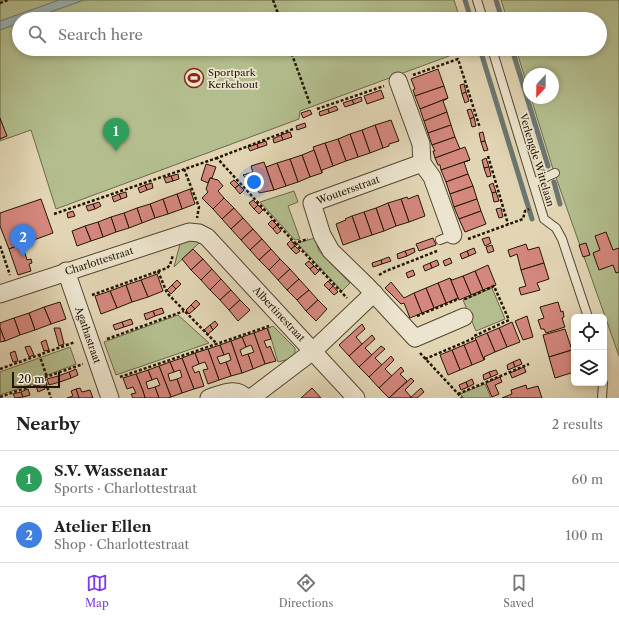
<!DOCTYPE html>
<meta charset="utf-8">
<style>
body{margin:0;font-family:"Libre Caslon Text",serif;background:#f2f2f2;color:#222}
.controls{position:absolute;right:12px;bottom:12px;display:grid;overflow:hidden;border-radius:6px;box-shadow:0 2px 6px #0003}
.controls button{width:36px;height:36px;display:grid;place-items:center;padding:0;border:0;border-bottom:1px solid #e0e0e0;background:#fff;color:#222;font:20px sans-serif}
.compass{position:absolute;left:523px;top:68px;width:36px;height:36px;border-radius:50%;background:#fff;box-shadow:0 2px 6px #0003;rotate:202deg}
.scale{position:absolute;left:12px;bottom:10px;width:48px;box-sizing:border-box;padding-left:4px;border:2px solid #241605;border-top:0;font-size:11px;line-height:14px;white-space:nowrap;color:#241605;-webkit-text-stroke:3px #ece4ce;paint-order:stroke}
.you{position:absolute;left:254px;top:182px;width:14px;height:14px;margin:-10px;border:3px solid #fff;border-radius:50%;background:#1a73e8;box-shadow:0 0 0 6px #1a73e833}
.badge{display:grid;place-items:center;width:26px;height:26px;border-radius:50%;background:#7c3aed;color:#fff;font-size:13px;font-weight:700}
.pin{position:absolute;translate:-50% -33px;filter:drop-shadow(0 1px 2px #0008)}
.pin::after{content:'';position:absolute;top:21px;width:14px;height:12px;background:inherit;clip-path:polygon(0 0,100% 0,50% 100%)}
.list{margin:0;padding:0;list-style:none}
h2{display:flex;justify-content:space-between;align-items:center;height:52px;margin:0;padding:0 16px;font-size:17px}
h2 small{font-size:13px;font-weight:400;color:#767676}
.list li{display:grid;grid-template-columns:26px 1fr auto;gap:12px;align-items:center;box-sizing:border-box;height:56px;padding:0 16px;border-top:1px solid #e0e0e0}
.list b{display:block;font-size:15px;white-space:nowrap}
.list p{margin:0;font-size:13px;white-space:nowrap;color:#767676}
.list em{font-size:13px;font-style:normal;color:#767676}
.icon{flex:none;width:22px;height:22px;fill:none;stroke:currentColor;stroke-width:2;stroke-linecap:round;stroke-linejoin:round}
.map{position:relative;flex:none;width:619px;height:398px;overflow:hidden}
.search{position:absolute;background:#fff;box-shadow:0 2px 6px #0003;left:12px;right:12px;top:12px;height:44px;display:flex;align-items:center;gap:10px;box-sizing:border-box;padding:0 14px;border-radius:22px;color:#767676;font-size:15px}
.sheet{height:164px;background:#fff}
nav{display:flex;justify-content:space-around;align-items:center;box-sizing:border-box;height:56px;border-top:1px solid #e0e0e0;background:#fff;font-size:11px;color:#767676}
nav a{display:grid;justify-items:center;gap:2px}
nav .on{color:#7c3aed}
.map>svg:first-child{display:block}
</style>
<div class="map">
<svg width="619" height="398" viewBox="0 0 619 398">
<rect width="100%" height="100%" fill="#e2d5b4"/>
<filter id="stains"><feTurbulence type="fractalNoise" baseFrequency=".005" numOctaves="4"/><feColorMatrix values="0 0 0 0 .2 0 0 0 0 .09 0 0 0 0 .02 0 0 0 .5 -.17"/></filter>
<radialGradient id="worn" r=".72"><stop offset=".6" stop-color="#630" stop-opacity="0"/><stop offset="1" stop-color="#630" stop-opacity=".3"/></radialGradient>
<!-- green -->
<g fill="#b3bd8d" stroke="#6c6a49">
<polygon points="0,0 454,0 460,19 19,19 19,49 468,49 300,111 299,119 56,209 31,130 0,141"/>
<polygon points="501,0 619,0 619,356 553,169 531,98 553,98 553,74 529,74 529,91 516,49 600,49 600,19 507,19"/>
<polygon points="294,191 298,202 288,206 300,239 295,240 260,202"/>
<polygon points="315,238 319,251 350,283 342,291 297,243"/>
<polygon points="186,239 200,242 174,267 181,240"/>
<polygon points="492,288 505,319 476,331 463,300"/>
<polygon points="178,315 209,343 116,375 104,342"/>
<polygon points="273,326 295,348 295,354 289,359 278,362 268,328"/>
<polygon points="70,347 76,364 40,378 35,383 0,395 0,372"/>
<polygon points="485,384 491,398 464,398 460,394"/>
</g>
<!-- water -->
<polygon fill="#99b6b8" stroke="#6a7670" points="59,0 84,0 31,19 19,19 19,23 0,30 0,21"/>
<g fill="none" stroke-linecap="round" stroke-linejoin="round">
<!-- stream -->
<g stroke="#6a7670" stroke-width="5">
<polyline points="465,0 471,19"/>
<polyline points="496,0 502,19"/>
<polyline points="480,49 532,219"/>
<polyline points="512,49 548,166"/>
<polyline points="554,182 560,204"/>
</g>
</g>
<!-- building -->
<g fill="#d4877d" stroke="#241605">
<polygon points="438,69 444,86 415,96 413,90 415,89 411,79"/>
<polygon points="464,84 466,92 462,94 460,85"/>
<polygon points="444,86 448,98 420,109 415,96"/>
<polygon points="381,90 384,98 367,104 364,96"/>
<polygon points="466,92 469,101 465,103 462,94"/>
<polygon points="361,97 362,101 354,104 352,100"/>
<polygon points="448,98 443,101 447,112 424,121 420,109"/>
<polygon points="352,100 354,104 345,107 343,103"/>
<polygon points="336,106 338,110 329,113 328,109"/>
<polygon points="328,109 329,113 320,116 319,112"/>
<polygon points="471,109 474,117 470,119 467,110"/>
<polygon points="310,110 312,114 303,118 301,113"/>
<polygon points="447,112 451,125 428,133 424,121"/>
<polygon points="474,117 476,126 472,127 470,119"/>
<polygon points="0,118 7,136 0,139"/>
<polygon points="391,120 399,141 389,144 389,146 383,148 375,125"/>
<polygon points="305,123 306,127 297,130 296,126"/>
<polygon points="375,125 383,148 370,153 362,130"/>
<polygon points="451,125 455,137 432,145 428,133"/>
<polygon points="362,130 370,153 358,157 350,134"/>
<polygon points="290,132 292,137 283,140 281,135"/>
<polygon points="483,132 485,141 481,142 479,133"/>
<polygon points="350,134 358,157 346,161 338,139"/>
<polygon points="281,135 283,140 274,143 273,139"/>
<polygon points="455,137 460,149 435,158 433,151 435,151 432,145"/>
<polygon points="338,139 346,161 333,166 325,143"/>
<polygon points="266,141 267,145 258,148 257,144"/>
<polygon points="485,141 488,150 484,151 481,142"/>
<polygon points="325,143 333,166 322,170 322,173 313,147"/>
<polygon points="257,144 258,148 250,151 248,147"/>
<polygon points="465,147 470,160 441,170 440,165 438,165 435,158"/>
<polygon points="314,150 322,173 310,177 302,155"/>
<polygon points="302,155 310,177 298,182 290,159"/>
<polygon points="486,158 489,167 484,168 482,160"/>
<polygon points="290,159 298,182 286,186 277,163"/>
<polygon points="470,160 464,162 468,174 446,182 441,170"/>
<polygon points="264,162 274,190 259,193 251,166"/>
<polygon points="277,163 286,186 274,190 266,167"/>
<polygon points="206,164 216,167 212,178 210,178 208,183 201,180"/>
<polygon points="489,167 491,176 487,177 484,168"/>
<polygon points="253,172 256,184 253,186 243,175"/>
<polygon points="178,174 179,179 173,181 171,176"/>
<polygon points="468,174 473,186 450,194 446,182"/>
<polygon points="171,176 173,181 166,183 164,178"/>
<polygon points="210,178 218,180 223,186 218,191 224,198 213,209 202,198 208,192 206,189"/>
<polygon points="234,180 239,185 235,188 230,183"/>
<polygon points="152,183 153,188 147,190 145,185"/>
<polygon points="493,183 496,192 492,193 489,185"/>
<polygon points="145,185 147,190 140,193 138,188"/>
<polygon points="239,185 244,190 240,194 235,188"/>
<polygon points="473,186 477,199 454,207 450,194"/>
<polygon points="190,189 195,204 182,209 177,194"/>
<polygon points="126,192 127,197 121,199 119,194"/>
<polygon points="496,192 499,201 494,202 492,193"/>
<polygon points="119,194 121,199 114,202 112,197"/>
<polygon points="177,194 182,209 168,214 163,199"/>
<polygon points="418,195 425,216 409,222 401,199 407,197 408,199"/>
<polygon points="224,198 234,208 222,219 213,209"/>
<polygon points="41,199 53,233 9,249 0,226 0,213"/>
<polygon points="163,199 168,214 155,218 150,204"/>
<polygon points="401,199 409,222 396,226 388,203"/>
<polygon points="477,199 481,211 459,219 454,207"/>
<polygon points="253,200 258,205 254,209 249,203"/>
<polygon points="99,202 101,206 95,209 93,204"/>
<polygon points="388,203 396,226 384,231 376,208"/>
<polygon points="93,204 95,209 88,211 86,206"/>
<polygon points="150,204 155,218 142,223 137,208"/>
<polygon points="258,205 263,210 259,214 254,209"/>
<polygon points="137,208 142,223 129,228 124,213"/>
<polygon points="234,208 243,218 231,229 222,219"/>
<polygon points="376,208 384,231 372,235 364,212"/>
<polygon points="501,208 503,217 499,218 496,209"/>
<polygon points="73,211 75,216 68,218 67,213"/>
<polygon points="481,211 486,224 465,232 459,219"/>
<polygon points="364,212 372,235 360,239 352,216"/>
<polygon points="124,213 129,228 116,232 111,217"/>
<polygon points="352,216 360,239 343,245 336,224 346,220 345,219"/>
<polygon points="111,217 116,232 103,237 98,222"/>
<polygon points="243,218 253,229 241,240 231,229"/>
<polygon points="272,220 277,225 273,229 268,224"/>
<polygon points="98,222 103,237 91,241 85,226"/>
<polygon points="277,225 281,231 277,234 273,229"/>
<polygon points="85,226 91,241 77,246 72,231"/>
<polygon points="253,229 262,239 250,250 241,240"/>
<polygon points="606,232 613,250 619,248 619,272 616,273 613,265 599,270 593,253 600,250 595,236"/>
<polygon points="489,237 491,243 485,246 482,239"/>
<polygon points="433,238 436,245 419,251 416,244"/>
<polygon points="262,239 271,249 259,260 250,250"/>
<polygon points="291,240 295,246 291,249 287,244"/>
<polygon points="586,243 590,255 583,257 579,245"/>
<polygon points="22,244 27,260 31,259 32,263 29,264 31,271 18,275 9,249"/>
<polygon points="526,244 528,250 539,247 544,263 521,270 517,254 510,257 508,250"/>
<polygon points="492,245 494,251 488,253 486,247"/>
<polygon points="295,246 300,251 296,254 291,249"/>
<polygon points="414,248 415,252 407,256 405,251"/>
<polygon points="474,248 476,253 469,256 467,251"/>
<polygon points="193,249 203,259 191,270 182,259"/>
<polygon points="271,249 280,259 269,270 259,260"/>
<polygon points="405,251 407,256 398,259 397,254"/>
<polygon points="467,251 469,256 462,259 460,254"/>
<polygon points="389,257 391,261 382,264 381,260"/>
<polygon points="450,258 452,263 445,266 443,261"/>
<polygon points="203,259 212,269 201,280 191,270"/>
<polygon points="280,259 290,269 278,280 269,270"/>
<polygon points="381,260 382,264 373,267 372,263"/>
<polygon points="437,260 439,265 432,268 430,263"/>
<polygon points="309,261 314,266 310,269 305,264"/>
<polygon points="430,263 432,268 425,271 423,266"/>
<polygon points="544,263 549,279 537,283 540,290 521,295 519,288 526,286 521,270"/>
<polygon points="488,265 496,285 483,290 475,271"/>
<polygon points="314,266 319,271 315,275 310,269"/>
<polygon points="212,269 221,279 210,290 201,280"/>
<polygon points="290,269 299,279 287,290 278,280"/>
<polygon points="413,270 415,275 408,278 406,273"/>
<polygon points="475,271 483,290 471,295 463,276"/>
<polygon points="157,274 163,291 148,297 141,280"/>
<polygon points="463,276 471,295 459,300 450,278 452,280"/>
<polygon points="450,278 458,298 446,303 438,283"/>
<polygon points="221,279 231,290 220,300 210,290"/>
<polygon points="299,279 309,290 297,300 287,290"/>
<polygon points="141,280 148,297 132,302 126,285"/>
<polygon points="177,280 181,284 176,289 172,285"/>
<polygon points="328,281 333,286 329,290 324,285"/>
<polygon points="391,282 404,298 414,293 422,313 410,318 404,303 401,304 385,288"/>
<polygon points="438,283 446,303 434,308 426,288"/>
<polygon points="126,285 132,302 117,308 110,291"/>
<polygon points="172,285 176,289 171,294 167,290"/>
<polygon points="333,286 338,292 334,295 329,290"/>
<polygon points="426,288 434,308 422,313 414,293"/>
<polygon points="231,290 240,300 229,310 220,300"/>
<polygon points="309,290 318,300 306,311 297,300"/>
<polygon points="110,291 117,308 101,314 95,296"/>
<polygon points="196,300 200,304 195,309 191,305"/>
<polygon points="240,300 250,310 238,321 229,310"/>
<polygon points="318,300 327,309 316,321 306,311"/>
<polygon points="60,302 66,319 51,324 44,307"/>
<polygon points="558,302 561,312 563,311 564,317 562,318 565,327 546,333 544,329 541,329 538,320 544,318 540,307"/>
<polygon points="191,305 195,309 189,314 186,310"/>
<polygon points="44,307 51,324 35,330 29,313"/>
<polygon points="162,308 164,313 155,316 153,311"/>
<polygon points="153,311 155,316 146,320 144,314"/>
<polygon points="29,313 35,330 20,335 14,318"/>
<polygon points="527,316 533,337 523,340 515,321"/>
<polygon points="14,318 20,335 5,341 0,328 0,323"/>
<polygon points="131,319 133,324 124,327 122,322"/>
<polygon points="215,321 218,325 213,330 210,325"/>
<polygon points="122,322 124,327 115,330 113,325"/>
<polygon points="512,322 520,342 507,347 499,328"/>
<polygon points="362,324 365,329 356,337 362,344 349,356 339,345"/>
<polygon points="210,325 213,330 208,334 204,330"/>
<polygon points="0,328 5,341 0,342"/>
<polygon points="54,328 60,328 64,344 59,346"/>
<polygon points="267,328 271,339 264,341 267,348 270,346 276,361 265,364 254,333"/>
<polygon points="499,328 507,347 495,352 487,333"/>
<polygon points="565,329 572,350 549,357 543,335"/>
<polygon points="254,333 265,364 253,369 248,354 254,352 251,345 246,347 242,337"/>
<polygon points="487,333 495,352 484,357 485,359 484,360 475,338"/>
<polygon points="372,335 375,339 365,348 372,355 359,367 349,356"/>
<polygon points="242,337 246,347 240,350 242,356 248,354 253,369 242,373 231,341"/>
<polygon points="46,340 49,350 44,351 41,342"/>
<polygon points="476,340 484,360 472,365 464,345"/>
<polygon points="231,341 242,373 231,376 226,362 231,360 229,353 224,355 220,345"/>
<polygon points="220,345 224,355 217,357 220,364 226,362 231,376 219,380 208,349"/>
<polygon points="464,345 472,365 460,370 452,350"/>
<polygon points="30,346 34,355 29,357 25,347"/>
<polygon points="381,346 385,349 375,358 382,365 369,377 359,367"/>
<polygon points="208,349 219,380 208,384 203,370 208,369 205,362 199,364 195,353"/>
<polygon points="452,350 460,370 448,375 440,355"/>
<polygon points="572,350 574,358 574,372 555,378 549,357"/>
<polygon points="15,351 18,361 13,362 10,353"/>
<polygon points="195,353 199,364 192,367 195,373 199,371 204,386 194,389 182,358"/>
<polygon points="391,356 394,360 385,369 392,376 379,388 369,377"/>
<polygon points="182,358 194,389 182,393 177,379 182,377 180,370 174,372 170,362"/>
<polygon points="520,359 522,364 515,367 513,362"/>
<polygon points="170,362 174,372 168,374 170,381 177,379 182,393 171,397 159,366"/>
<polygon points="513,362 515,367 508,370 507,365"/>
<polygon points="159,366 171,397 168,398 159,398 155,387 160,385 157,378 152,380 148,370"/>
<polygon points="401,367 404,371 400,374 407,381 389,398 379,388"/>
<polygon points="524,367 526,372 512,378 510,373"/>
<polygon points="76,369 78,375 71,378 69,372"/>
<polygon points="148,370 152,380 146,382 148,389 155,387 159,398 145,398 143,391 136,374"/>
<polygon points="496,370 498,374 491,377 489,372"/>
<polygon points="69,372 71,378 60,382 58,376"/>
<polygon points="489,372 491,377 484,380 483,375"/>
<polygon points="136,374 143,391 145,398 133,398 131,394 136,393 133,387 127,389 123,378"/>
<polygon points="58,376 60,382 49,385 47,379"/>
<polygon points="500,377 502,382 495,385 499,394 492,397 486,383"/>
<polygon points="411,378 414,381 405,390 411,397 410,398 389,398"/>
<polygon points="472,379 474,384 468,387 466,382"/>
<polygon points="466,382 468,387 461,390 459,385"/>
<polygon points="44,384 45,389 38,392 36,386"/>
<polygon points="526,385 527,389 538,386 542,398 502,398 512,394 511,390"/>
<polygon points="80,388 82,392 90,390 93,398 79,398 76,389"/>
<polygon points="312,388 321,398 301,398"/>
<polygon points="421,388 424,392 417,398 410,398"/>
<polygon points="28,389 30,395 23,397 21,392"/>
<polygon points="76,389 79,398 67,398 73,396 71,391"/>
<polygon points="21,392 23,397 15,398 13,394"/>
</g>
<g fill="none" stroke-linecap="round" stroke-linejoin="round">
<!-- service casing -->
<g stroke="#544631" stroke-width="10">
<g id="service">
<polyline points="477,0 483,19"/>
<polyline points="492,49 544,219 556,228 562,239 588,317"/>
<polyline points="533,183 555,173"/>
<polyline points="440,240 453,235"/>
<polyline points="602,398 603,383"/>
</g>
</g>
<!-- minor casing -->
<g stroke="#544631" stroke-width="19">
<g id="minor">
<polyline points="398,81 421,144 422,163 432,177 453,235"/>
<polyline points="422,163 312,203 322,235 331,251 366,285 415,338 464,317"/>
<polyline points="66,271 110,398"/>
<polyline points="0,294 189,232 199,233 207,237 356,398"/>
<path d="M209,398C222,394 236,386 246,398"/>
<polyline points="251,398 313,351 374,293"/>
</g>
</g>
<!-- path -->
<g stroke="#241605" stroke-width="2.5" stroke-dasharray="3 2" stroke-linecap="butt">
<polyline points="273,0 280,19"/>
<polyline points="0,3 8,0"/>
<polyline points="290,49 310,104"/>
<polyline points="413,75 458,59 480,128"/>
<polyline points="317,109 384,86"/>
<polyline points="293,129 217,158 295,243 308,239"/>
<polyline points="488,156 508,224"/>
<polyline points="184,169 199,207 197,218"/>
<polyline points="54,214 217,158"/>
<polyline points="468,239 523,219 525,211 529,209"/>
<polyline points="295,243 347,298"/>
<polyline points="0,246 10,275"/>
<polyline points="158,271 167,293 217,344"/>
<polyline points="379,275 386,271 437,251"/>
<polyline points="92,295 167,268 170,265 173,255"/>
<polyline points="417,316 456,300 458,301"/>
<polyline points="107,339 184,311"/>
<polyline points="420,353 462,398"/>
<polyline points="39,354 47,377"/>
<polyline points="425,359 472,339 474,336 509,320 494,286 463,300"/>
<polyline points="0,369 75,342"/>
<polyline points="120,377 269,326"/>
<polyline points="44,378 51,398"/>
<polyline points="458,394 529,364"/>
<polyline points="0,397 37,384 40,379 83,364"/>
</g>
<!-- service -->
<use href="#service" stroke="#ece4ce" stroke-width="8"/>
<!-- minor -->
<use href="#minor" stroke="#ece4ce" stroke-width="17"/>
</g>
<!-- icons -->
<defs>
<g id="stadium-ring" transform="scale(1)"><circle r="9.5" fill="#ece4ce" stroke="#8f2418" stroke-width="1.5"/><path d="M0-5a6.5 5 0 1 0 0 10a6.5 5 0 1 0 0-10ZM-3.5-1.8h7v3.6h-7Z" fill="#8f2418"/></g>
</defs>
<g fill-rule="evenodd">
<use href="#stadium-ring" x="194" y="78"/>
</g>
<g text-anchor="middle" dominant-baseline="central" stroke-width="3.5" stroke-linejoin="round" paint-order="stroke">
<!-- poi labels -->
<g font-size="10" fill="#241605" stroke="#ece4ce" text-anchor="start">
<text x="208" y="72">Sportpark<tspan x="208" dy="12">Kerkehout</tspan></text>
</g>
<!-- street labels -->
<g font-size="10" fill="#241605" stroke="#ece4ce">
<text transform="translate(537 160) rotate(73)">Verlengde Wittelaan</text>
<text transform="translate(348 190) rotate(-20)">Woutersstraat</text>
<text transform="translate(99 261) rotate(-18)">Charlottestraat</text>
<text transform="translate(279 314) rotate(47)">Albertinestraat</text>
<text transform="translate(88 335) rotate(71)">Agathastraat</text>
</g>
</g>
<rect width="100%" height="100%" filter="url(#stains)"/>
<rect width="100%" height="100%" fill="url(#worn)"/>
</svg>
<div class="controls">
<button><svg class="icon" aria-label="locate" viewBox="0 0 24 24"><circle cx="12" cy="12" r="6"/><path d="M12 2v4M12 18v4M2 12h4M18 12h4"/></svg></button>
<button><svg class="icon" aria-label="layers" viewBox="0 0 24 24"><path d="M12 4l9 5-9 5-9-5zM3 14l9 5 9-5"/></svg></button>
</div>
<svg class="compass" viewBox="-18 -18 36 36"><path d="M0-13l5 13h-10z" fill="#e53935"/><path d="M0 13l5-13h-10z" fill="#767676"/></svg>
<div class="scale">20 m</div>
<div class="you"></div>
<div class="pin badge" style="left:116px;top:151px;background:#2e9e5b">1</div>
<div class="pin badge" style="left:23px;top:257px;background:#3f7fe0">2</div>
<div class="search"><svg class="icon" aria-label="search" viewBox="0 0 24 24"><circle cx="10" cy="10" r="6"/><path d="M15 15l6 6"/></svg>Search here</div>
</div>
<section class="sheet">
<h2>Nearby<small>2 results</small></h2>
<ul class="list">
<li><span class="badge" style="background:#2e9e5b">1</span><div><b>S.V. Wassenaar</b><p>Sports · Charlottestraat</p></div><em>60 m</em></li>
<li><span class="badge" style="background:#3f7fe0">2</span><div><b>Atelier Ellen</b><p>Shop · Charlottestraat</p></div><em>100 m</em></li>
</ul>
</section>
<nav>
<a class="on"><svg class="icon" aria-label="map" viewBox="0 0 24 24"><path d="M3 6l6-2 6 2 6-2v14l-6 2-6-2-6 2zM9 4v14M15 6v14"/></svg>Map</a>
<a><svg class="icon" aria-label="directions" viewBox="0 0 24 24"><path d="M12 3l9 9-9 9-9-9zM9 14v-3h6M13 9l2 2-2 2"/></svg>Directions</a>
<a><svg class="icon" aria-label="saved" viewBox="0 0 24 24"><path d="M7 4h10v16l-5-4-5 4z"/></svg>Saved</a>
</nav>
